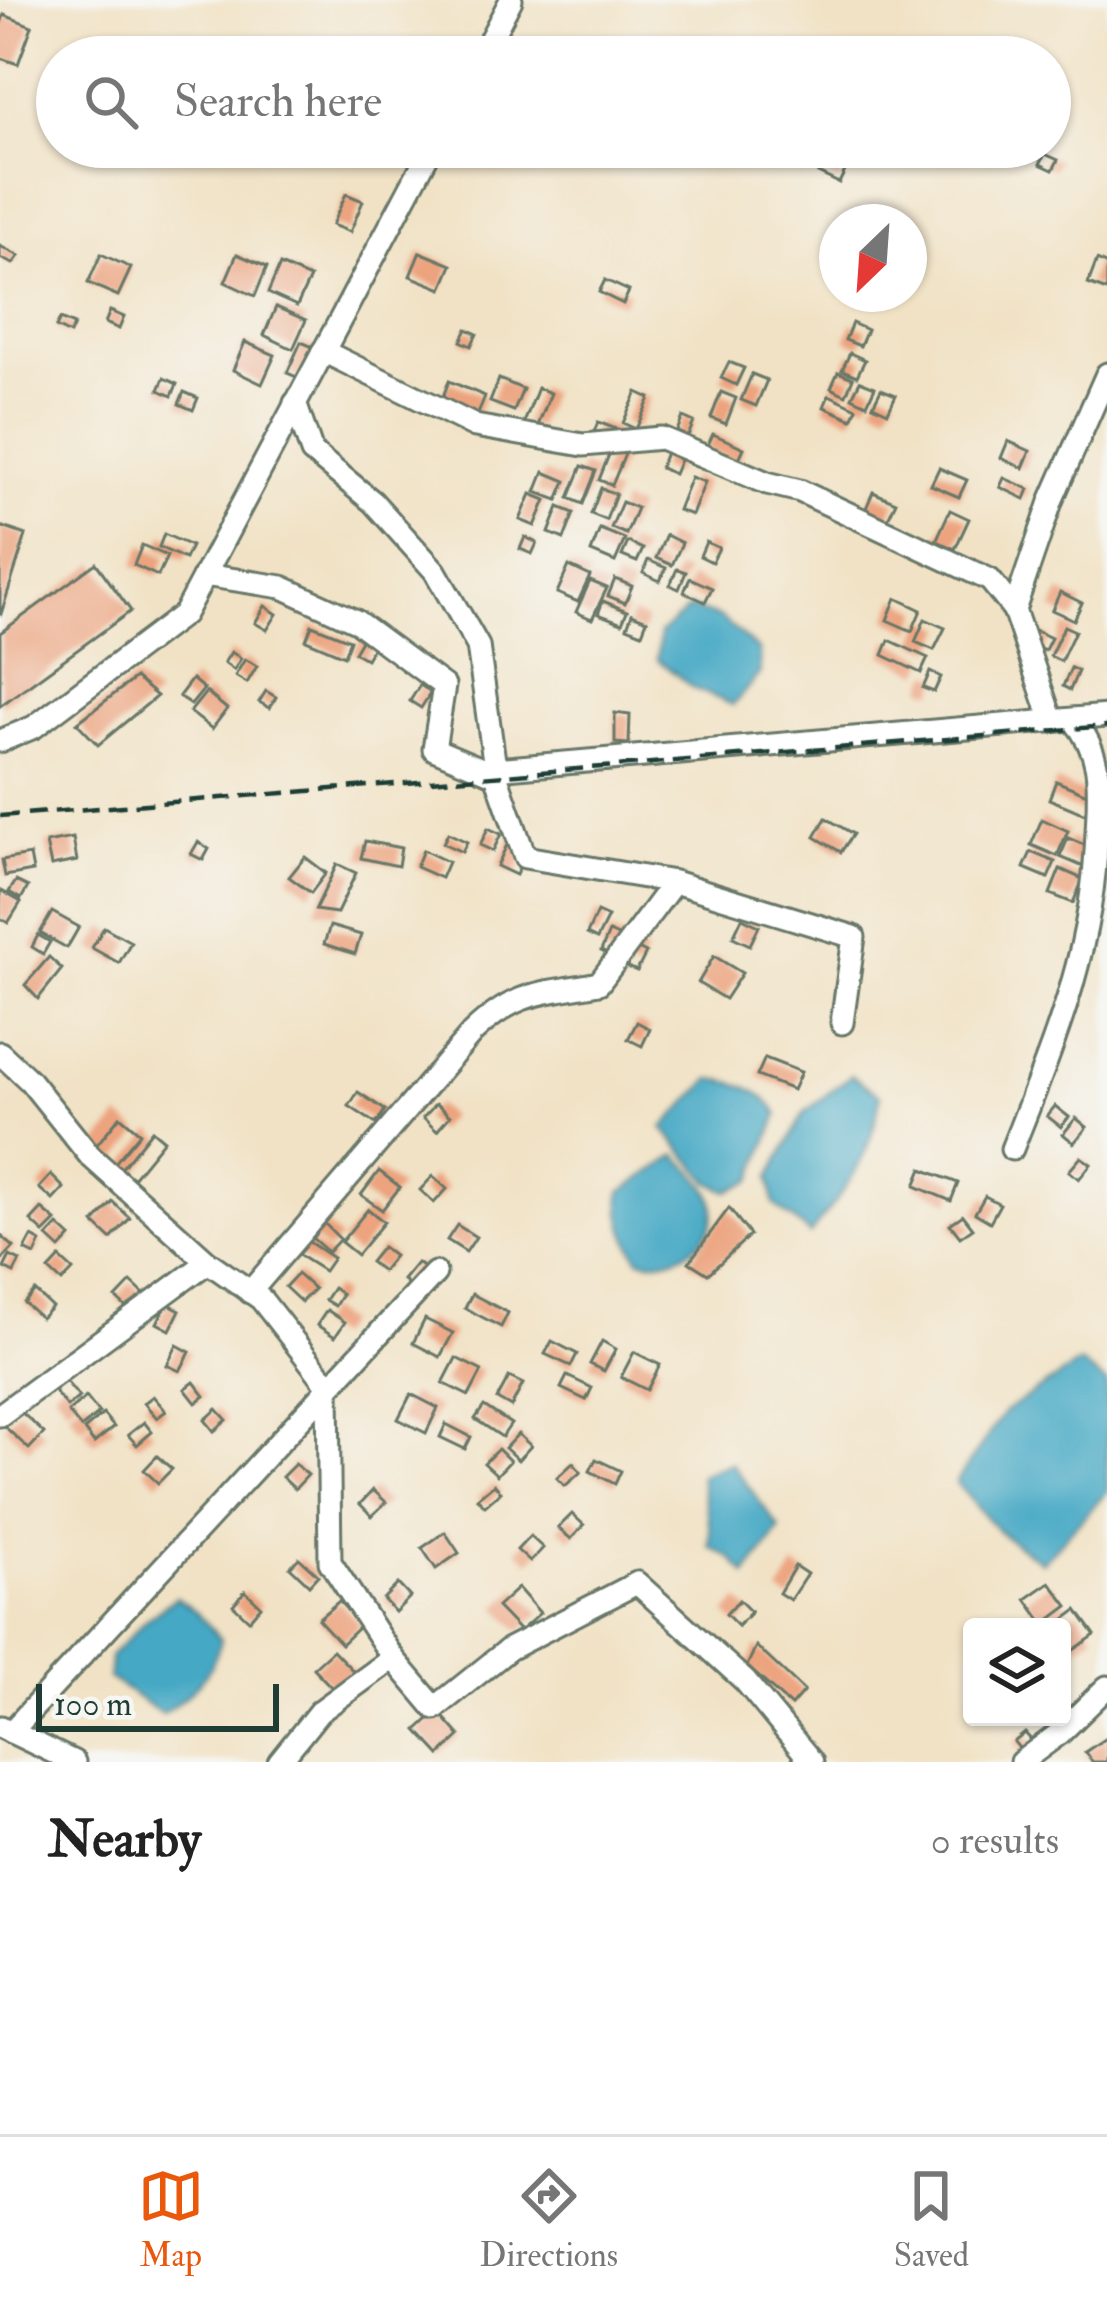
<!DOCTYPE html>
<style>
body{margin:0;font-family:"IM FELL Double Pica",serif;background:#f2f2f2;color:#222}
.controls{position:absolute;right:36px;bottom:36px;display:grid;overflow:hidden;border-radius:12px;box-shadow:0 3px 9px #0004}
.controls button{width:108px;height:108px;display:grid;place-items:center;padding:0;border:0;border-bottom:3px solid #e0e0e0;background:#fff;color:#222;font:60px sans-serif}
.compass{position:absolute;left:819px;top:204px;width:108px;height:108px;border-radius:50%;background:#fff;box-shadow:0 3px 9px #0004;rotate:205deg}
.scale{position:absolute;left:36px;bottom:30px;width:243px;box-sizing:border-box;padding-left:12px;border:6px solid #1f3d34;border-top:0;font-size:33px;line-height:42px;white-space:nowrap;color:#1f3d34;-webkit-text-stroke:9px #f6f6f2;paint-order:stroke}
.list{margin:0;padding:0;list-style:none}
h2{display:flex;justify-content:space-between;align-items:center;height:156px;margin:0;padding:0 48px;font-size:51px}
h2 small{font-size:39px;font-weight:400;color:#767676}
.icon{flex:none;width:66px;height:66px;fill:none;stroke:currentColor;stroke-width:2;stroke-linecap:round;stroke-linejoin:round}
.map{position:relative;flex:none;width:1107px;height:1762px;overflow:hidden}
.search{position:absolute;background:#fff;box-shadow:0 3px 9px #0004;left:36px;right:36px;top:36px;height:132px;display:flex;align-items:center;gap:30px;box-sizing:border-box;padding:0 42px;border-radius:66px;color:#767676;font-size:45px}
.sheet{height:372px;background:#fff}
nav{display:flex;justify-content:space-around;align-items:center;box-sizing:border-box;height:168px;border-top:3px solid #e0e0e0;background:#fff;font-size:33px;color:#767676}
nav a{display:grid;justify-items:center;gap:6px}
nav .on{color:#ea580c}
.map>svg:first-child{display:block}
</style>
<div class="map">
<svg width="1107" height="1762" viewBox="0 0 1107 1762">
<rect width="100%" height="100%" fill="#f6f6f2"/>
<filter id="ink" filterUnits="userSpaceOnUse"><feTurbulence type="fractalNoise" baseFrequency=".00833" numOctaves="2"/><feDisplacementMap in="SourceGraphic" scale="24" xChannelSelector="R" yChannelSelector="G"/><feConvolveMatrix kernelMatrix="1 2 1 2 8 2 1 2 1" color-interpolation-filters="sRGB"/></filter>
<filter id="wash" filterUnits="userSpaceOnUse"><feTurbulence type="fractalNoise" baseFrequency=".004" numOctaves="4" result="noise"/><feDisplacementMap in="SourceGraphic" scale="48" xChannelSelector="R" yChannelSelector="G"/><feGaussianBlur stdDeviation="2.7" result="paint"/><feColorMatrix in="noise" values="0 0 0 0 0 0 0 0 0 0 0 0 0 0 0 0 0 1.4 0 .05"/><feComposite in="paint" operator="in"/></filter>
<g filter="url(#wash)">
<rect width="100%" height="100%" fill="#f1e2c5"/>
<!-- water -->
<g fill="#45a8c4" stroke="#32727c" stroke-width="3">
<polygon points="690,608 721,618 759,651 760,673 733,705 693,688 657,659 660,633"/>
<path d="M851,1075L880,1095C872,1158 847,1186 810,1234L774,1204L770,1177L804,1113Z"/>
<path d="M711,1079C739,1082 765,1090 778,1115L752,1181L728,1191L711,1183L663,1128Z"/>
<path d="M677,1155C690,1169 714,1187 714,1209C715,1245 667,1270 638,1258C626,1235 618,1218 621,1192Z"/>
<polygon points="1080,1363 1107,1384 1107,1492 1042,1562 1000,1533 956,1483 1004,1412"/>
<path d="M731,1463L780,1529L746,1575L731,1558L709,1546C713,1521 702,1500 700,1475Z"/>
<path d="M176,1597L197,1612L221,1640C212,1675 192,1693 162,1714L109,1678L110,1657L147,1619Z"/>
</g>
<g id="blocks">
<!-- building -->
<g fill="#eca37e">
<polygon points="4,15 32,26 18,64 0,58 0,26"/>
<polygon points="830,148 851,159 839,183 818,173"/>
<polygon points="1045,154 1058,160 1053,170 1040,164"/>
<polygon points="346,194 363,201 350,232 332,225"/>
<polygon points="0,246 19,256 13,264 0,258"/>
<polygon points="420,252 452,265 442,289 410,276"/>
<polygon points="101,254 131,268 118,296 88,283"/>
<polygon points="237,254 267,267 255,296 225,282"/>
<polygon points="1097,260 1107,265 1107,291 1088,284"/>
<polygon points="280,265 310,278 297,306 268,293"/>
<polygon points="605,280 629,291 623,304 599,292"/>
<polygon points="276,307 306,320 293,349 264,335"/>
<polygon points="110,311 124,317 119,329 105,323"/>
<polygon points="60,319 74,325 70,334 56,327"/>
<polygon points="852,323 867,330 860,346 845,340"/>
<polygon points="467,329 477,334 471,346 461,341"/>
<polygon points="245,342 275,355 262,384 233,370"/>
<polygon points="301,342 318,349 304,380 287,373"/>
<polygon points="850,353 865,360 857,376 842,370"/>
<polygon points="729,362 744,368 736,385 721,378"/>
<polygon points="838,372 853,378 846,395 831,388"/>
<polygon points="752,374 767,380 756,406 741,400"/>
<polygon points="164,378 177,384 172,396 159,390"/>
<polygon points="499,379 523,389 514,411 490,402"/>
<polygon points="449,381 485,396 478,414 442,399"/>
<polygon points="860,381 875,387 867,404 852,397"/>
<polygon points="538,388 551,393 537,428 524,423"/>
<polygon points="881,389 896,395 888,412 873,405"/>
<polygon points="184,392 198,398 193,410 179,404"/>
<polygon points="637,392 650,398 636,429 623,423"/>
<polygon points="721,392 736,398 726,424 711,418"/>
<polygon points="829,395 857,408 852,419 824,407"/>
<polygon points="683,417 694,422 687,438 676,433"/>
<polygon points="598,422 616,429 613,439 594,432"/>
<polygon points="713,434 744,448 737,463 706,449"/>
<polygon points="1008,441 1030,451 1023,468 1001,458"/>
<polygon points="670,442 685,448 674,474 660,468"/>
<polygon points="612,447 626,452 612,485 599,480"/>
<polygon points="582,466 596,471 583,504 569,498"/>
<polygon points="939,468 967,480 959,497 931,485"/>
<polygon points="544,472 566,481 558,500 536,492"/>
<polygon points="691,477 705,482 692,515 678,510"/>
<polygon points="1004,478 1029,489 1025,499 1000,487"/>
<polygon points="601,488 616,494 606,520 591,514"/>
<polygon points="873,492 896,502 886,523 864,513"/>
<polygon points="531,494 546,500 535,526 520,520"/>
<polygon points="622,502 637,508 626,534 611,528"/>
<polygon points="559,507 574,513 564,539 549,533"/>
<polygon points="950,510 969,519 955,549 936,541"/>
<polygon points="0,526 26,535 1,614 0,613"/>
<polygon points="600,529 625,539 615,562 591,552"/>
<polygon points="164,534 191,546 185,559 159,547"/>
<polygon points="666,535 682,543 672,565 656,558"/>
<polygon points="525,537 537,543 532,554 520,549"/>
<polygon points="628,542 643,549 637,562 622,556"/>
<polygon points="706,542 719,548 712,562 700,556"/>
<polygon points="142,545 167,556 158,576 134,565"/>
<polygon points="648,560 666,568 660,581 643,573"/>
<polygon points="96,563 131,611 0,706 0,633"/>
<polygon points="569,566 590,576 578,602 557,593"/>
<polygon points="677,569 686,572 679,589 670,585"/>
<polygon points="690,578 712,588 705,602 684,592"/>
<polygon points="615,579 632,586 625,603 608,596"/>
<polygon points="590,581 607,588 592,619 576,612"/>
<polygon points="1060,592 1082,603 1074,620 1052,610"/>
<polygon points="896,598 921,610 912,631 887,620"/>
<polygon points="603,601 627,611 622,623 598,614"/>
<polygon points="265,606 277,614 267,630 255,623"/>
<polygon points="632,614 647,620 642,633 627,627"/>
<polygon points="925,619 945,628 934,650 915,642"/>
<polygon points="312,625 350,640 344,656 306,640"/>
<polygon points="1064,626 1075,631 1061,661 1050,656"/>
<polygon points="1032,629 1051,638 1045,650 1027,642"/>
<polygon points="364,635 376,642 366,659 354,652"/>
<polygon points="889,640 928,658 921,673 883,655"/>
<polygon points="231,652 241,658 234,670 224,663"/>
<polygon points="245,659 257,666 247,683 235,676"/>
<polygon points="1071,668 1078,671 1070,690 1063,686"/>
<polygon points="930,672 941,677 934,692 923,688"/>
<polygon points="135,678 157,696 98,745 77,723"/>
<polygon points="192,679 204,689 191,705 179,696"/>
<polygon points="420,685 431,692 421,708 410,701"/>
<polygon points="266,691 276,697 270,708 259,702"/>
<polygon points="206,692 227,709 212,729 190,712"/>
<polygon points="615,713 630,715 629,744 615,743"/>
<polygon points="1056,781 1092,796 1085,814 1049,799"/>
<polygon points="826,818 853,834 841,852 815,837"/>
<polygon points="1042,819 1068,831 1057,856 1031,845"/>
<polygon points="488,828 501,834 493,851 480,845"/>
<polygon points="448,833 467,842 462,852 443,843"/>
<polygon points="512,834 530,843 516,875 497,866"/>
<polygon points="73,838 77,861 51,866 46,843"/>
<polygon points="1068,838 1094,849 1086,868 1060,857"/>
<polygon points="365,841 401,848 398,866 361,858"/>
<polygon points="198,842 209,849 203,860 191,854"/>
<polygon points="423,850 448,862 441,878 416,867"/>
<polygon points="1031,852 1055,862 1048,878 1024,868"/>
<polygon points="30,855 33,871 5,876 2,860"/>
<polygon points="305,857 326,873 311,893 289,877"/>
<polygon points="337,864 356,873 337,913 315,910"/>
<polygon points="1060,869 1083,879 1073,903 1050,894"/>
<polygon points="16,881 28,887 21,899 9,892"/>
<polygon points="0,890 21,902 8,923 0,918"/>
<polygon points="52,912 79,927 67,948 40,933"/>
<polygon points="597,912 608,917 597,939 587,934"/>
<polygon points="742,918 759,926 750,945 733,937"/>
<polygon points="330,926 361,935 355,954 324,944"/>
<polygon points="104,927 131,942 119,963 92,948"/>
<polygon points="609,932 627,940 618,959 601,951"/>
<polygon points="38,935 50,942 43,954 32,947"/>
<polygon points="634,947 646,953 637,971 625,966"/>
<polygon points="714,956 742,973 725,999 698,983"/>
<polygon points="49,957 62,969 38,999 25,985"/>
<polygon points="637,1022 650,1029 642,1046 628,1039"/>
<polygon points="765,1058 801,1072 793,1090 757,1076"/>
<polygon points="358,1092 385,1110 376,1124 349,1106"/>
<polygon points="436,1104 450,1116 437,1131 423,1118"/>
<polygon points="1055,1106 1069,1117 1061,1127 1047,1116"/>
<polygon points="120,1116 140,1133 115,1163 95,1147"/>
<polygon points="1076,1118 1087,1127 1074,1143 1063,1134"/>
<polygon points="152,1130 164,1140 129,1183 117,1174"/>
<polygon points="1081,1157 1091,1164 1079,1179 1069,1171"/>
<polygon points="922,1169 958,1183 951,1201 915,1186"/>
<polygon points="379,1171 400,1187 382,1210 361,1195"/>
<polygon points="51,1175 64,1188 53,1200 39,1188"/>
<polygon points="433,1176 447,1189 434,1203 420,1190"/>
<polygon points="985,1196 1000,1204 990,1222 975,1213"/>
<polygon points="113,1202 130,1218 111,1239 94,1223"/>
<polygon points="729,1208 750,1235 708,1274 689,1262"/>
<polygon points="42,1209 56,1221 44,1233 31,1221"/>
<polygon points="368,1209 384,1222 357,1255 341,1242"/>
<polygon points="963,1215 973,1228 960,1237 950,1224"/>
<polygon points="324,1223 340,1239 328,1252 311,1237"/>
<polygon points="58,1225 71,1237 60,1249 47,1237"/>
<polygon points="457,1225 476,1237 466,1252 447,1240"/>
<polygon points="0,1235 14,1247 0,1262"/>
<polygon points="32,1237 41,1242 35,1255 25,1250"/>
<polygon points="306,1240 333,1258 324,1271 297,1254"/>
<polygon points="382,1247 394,1256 382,1271 370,1262"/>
<polygon points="10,1256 20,1261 14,1273 4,1268"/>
<polygon points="60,1258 73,1270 62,1282 49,1270"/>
<polygon points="417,1263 429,1272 416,1290 403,1280"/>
<polygon points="297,1274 314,1289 301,1302 285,1287"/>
<polygon points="131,1282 144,1294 129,1310 116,1298"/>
<polygon points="333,1288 342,1294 335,1306 325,1300"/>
<polygon points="35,1291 52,1307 41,1318 24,1303"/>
<polygon points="472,1294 508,1313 501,1327 465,1308"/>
<polygon points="167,1303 180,1310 170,1330 157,1323"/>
<polygon points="327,1310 345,1322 335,1337 317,1325"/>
<polygon points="425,1319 453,1333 440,1357 413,1343"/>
<polygon points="552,1341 577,1354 571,1366 545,1354"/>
<polygon points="602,1341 616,1349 604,1371 590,1364"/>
<polygon points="177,1345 190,1352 180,1371 167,1365"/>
<polygon points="634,1352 660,1365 647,1390 621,1377"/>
<polygon points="456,1358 482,1371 469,1396 443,1383"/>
<polygon points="567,1376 592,1388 586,1400 561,1388"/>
<polygon points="509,1377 523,1384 511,1407 497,1399"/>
<polygon points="65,1380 79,1397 67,1407 53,1390"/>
<polygon points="194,1382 205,1396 196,1403 185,1389"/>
<polygon points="411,1394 438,1408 426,1433 398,1419"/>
<polygon points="153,1396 166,1411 157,1418 144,1403"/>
<polygon points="86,1397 99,1413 81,1428 68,1412"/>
<polygon points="484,1406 511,1424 502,1437 475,1419"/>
<polygon points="217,1409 227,1420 214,1431 205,1420"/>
<polygon points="19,1410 44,1433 29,1449 4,1426"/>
<polygon points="103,1414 114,1427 94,1443 84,1430"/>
<polygon points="144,1422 152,1432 137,1445 128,1435"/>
<polygon points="446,1424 471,1437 465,1449 440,1437"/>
<polygon points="518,1434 531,1446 518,1460 505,1448"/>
<polygon points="498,1449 510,1461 497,1475 484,1463"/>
<polygon points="157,1456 172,1469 158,1483 144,1470"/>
<polygon points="596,1459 621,1471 615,1484 590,1471"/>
<polygon points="573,1463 581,1472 565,1486 557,1478"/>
<polygon points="295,1464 308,1475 295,1489 282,1477"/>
<polygon points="494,1484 501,1492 485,1506 477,1498"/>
<polygon points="373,1490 386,1502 372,1516 360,1504"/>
<polygon points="572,1514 584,1525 571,1539 558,1528"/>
<polygon points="445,1532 459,1553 436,1569 422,1548"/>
<polygon points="530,1536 543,1548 530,1562 517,1550"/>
<polygon points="299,1558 318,1575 309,1585 290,1567"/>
<polygon points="795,1566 807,1574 790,1600 779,1593"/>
<polygon points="1050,1582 1068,1606 1044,1624 1026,1599"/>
<polygon points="398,1584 410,1597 395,1612 383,1599"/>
<polygon points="518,1588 540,1613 520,1631 497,1607"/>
<polygon points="245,1591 261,1606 249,1620 233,1605"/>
<polygon points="739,1600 751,1612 738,1626 726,1614"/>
<polygon points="339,1601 361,1625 341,1644 318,1619"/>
<polygon points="1077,1610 1095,1635 1071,1652 1062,1639 1062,1627 1054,1627"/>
<polygon points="756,1646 804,1691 791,1706 747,1666"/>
<polygon points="333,1650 356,1674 336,1692 313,1668"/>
<polygon points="438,1711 460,1736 440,1755 417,1730"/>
<polygon points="1025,1733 1035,1744 1023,1753 1014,1742"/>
<polygon points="1107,1737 1107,1762 1092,1762 1085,1752"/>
</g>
</g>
</g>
<g filter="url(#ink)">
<use href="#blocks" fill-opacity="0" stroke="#687767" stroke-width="3"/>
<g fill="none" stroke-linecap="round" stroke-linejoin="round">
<!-- minor casing -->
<g stroke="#687767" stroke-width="27">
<g id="minor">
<polyline points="481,57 511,0"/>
<polyline points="323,351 475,426 583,445 661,438 767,483 800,491 990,580 1014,610"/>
<polyline points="295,403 312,452 373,502 435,571 478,646 496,775 525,857 674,882 854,937 842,1023"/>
<polyline points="204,575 282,587 356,621 444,686 434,749 496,775"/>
<polyline points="1052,721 1014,610 1052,499 1107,374"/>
<polyline points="0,741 34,727 184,614 432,147"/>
<polyline points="495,769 1107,716"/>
<polyline points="0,1053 30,1081 90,1156 208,1262"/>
<path d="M1012,1149C1055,1040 1093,951 1097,832C1099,788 1104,756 1073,719"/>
<path d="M250,1292L472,1033C517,990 541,994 599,983L674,882"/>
<polyline points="0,1415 208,1262 261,1299 328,1385 330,1562 393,1658"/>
<polyline points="1,1727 74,1762"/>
<polyline points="11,1732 435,1273"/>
<polyline points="279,1762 319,1712 393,1658 435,1708 509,1649 637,1583 745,1681 812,1762"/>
<polyline points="1021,1762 1060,1733 1107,1687"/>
</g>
</g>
<!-- minor -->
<use href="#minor" stroke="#fff" stroke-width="21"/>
<!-- rail -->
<polyline stroke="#1f3d34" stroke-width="4.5" stroke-dasharray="18 9" stroke-linecap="butt" points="0,816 1107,726"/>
</g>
</g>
</svg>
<div class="controls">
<button><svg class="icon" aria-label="layers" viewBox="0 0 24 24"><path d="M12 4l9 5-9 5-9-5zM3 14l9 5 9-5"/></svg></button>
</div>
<svg class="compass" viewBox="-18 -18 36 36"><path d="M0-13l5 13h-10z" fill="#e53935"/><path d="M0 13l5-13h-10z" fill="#767676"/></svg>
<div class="scale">100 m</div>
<div class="search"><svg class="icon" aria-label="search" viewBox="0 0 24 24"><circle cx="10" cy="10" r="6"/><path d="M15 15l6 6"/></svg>Search here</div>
</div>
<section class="sheet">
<h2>Nearby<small>0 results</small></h2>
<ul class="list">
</ul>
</section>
<nav>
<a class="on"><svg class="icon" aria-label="map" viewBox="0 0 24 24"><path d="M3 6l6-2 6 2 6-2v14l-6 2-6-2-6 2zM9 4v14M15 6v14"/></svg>Map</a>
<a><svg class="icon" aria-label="directions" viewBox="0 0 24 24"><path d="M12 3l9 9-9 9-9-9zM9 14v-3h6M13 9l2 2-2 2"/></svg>Directions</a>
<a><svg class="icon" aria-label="saved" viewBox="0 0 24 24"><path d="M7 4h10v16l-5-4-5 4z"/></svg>Saved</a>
</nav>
